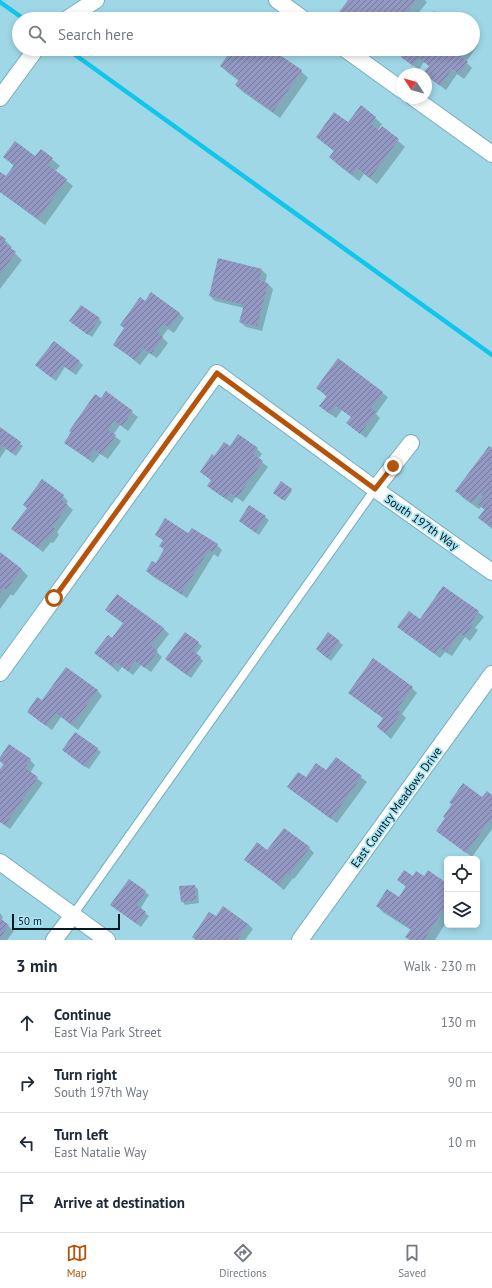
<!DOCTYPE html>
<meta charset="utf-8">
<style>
body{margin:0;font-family:"PT Sans",sans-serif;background:#f6f6f7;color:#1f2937}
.controls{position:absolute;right:12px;bottom:12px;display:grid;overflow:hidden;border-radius:6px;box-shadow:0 2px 6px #0003}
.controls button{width:36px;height:36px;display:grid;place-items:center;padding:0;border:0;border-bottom:1px solid #e0e1e3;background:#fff;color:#1f2937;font:20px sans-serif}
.compass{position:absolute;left:396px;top:68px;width:36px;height:36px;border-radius:50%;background:#fff;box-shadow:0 2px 6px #0003;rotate:306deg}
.scale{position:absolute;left:12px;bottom:10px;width:108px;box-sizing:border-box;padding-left:4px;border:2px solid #041a20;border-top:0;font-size:11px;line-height:14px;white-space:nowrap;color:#041a20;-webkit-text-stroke:3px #abe4f4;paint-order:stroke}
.stop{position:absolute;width:12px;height:12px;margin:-9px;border:3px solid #b45309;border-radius:50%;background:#fff}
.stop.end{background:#b45309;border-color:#fff;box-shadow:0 1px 4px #0008}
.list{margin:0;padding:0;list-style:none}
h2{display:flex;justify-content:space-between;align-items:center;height:52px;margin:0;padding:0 16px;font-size:17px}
h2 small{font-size:13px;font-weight:400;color:#747a83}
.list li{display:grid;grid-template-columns:26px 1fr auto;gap:12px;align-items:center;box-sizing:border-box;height:60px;padding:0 16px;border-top:1px solid #e0e1e3}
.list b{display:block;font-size:15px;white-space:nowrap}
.list p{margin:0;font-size:13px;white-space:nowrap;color:#747a83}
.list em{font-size:13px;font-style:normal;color:#747a83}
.icon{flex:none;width:22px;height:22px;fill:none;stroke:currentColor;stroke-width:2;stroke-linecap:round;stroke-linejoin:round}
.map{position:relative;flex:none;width:492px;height:940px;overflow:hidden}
.search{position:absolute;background:#fff;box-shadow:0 2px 6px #0003;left:12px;right:12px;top:12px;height:44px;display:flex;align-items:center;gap:10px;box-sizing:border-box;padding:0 14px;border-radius:22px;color:#747a83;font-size:15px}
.sheet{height:292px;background:#fff}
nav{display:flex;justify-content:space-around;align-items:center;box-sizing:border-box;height:56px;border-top:1px solid #e0e1e3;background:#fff;font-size:11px;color:#747a83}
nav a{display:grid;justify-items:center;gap:2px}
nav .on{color:#b45309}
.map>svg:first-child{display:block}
</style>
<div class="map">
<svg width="492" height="940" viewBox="0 0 492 940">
<defs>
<pattern id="building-hatch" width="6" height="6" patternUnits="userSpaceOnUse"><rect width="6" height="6" fill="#9298c2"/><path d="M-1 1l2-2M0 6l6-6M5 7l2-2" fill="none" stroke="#757b9d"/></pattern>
</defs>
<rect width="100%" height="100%" fill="#9fd7e7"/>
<!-- shadow -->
<g fill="#0003">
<polygon points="349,0 425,0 427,2 414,19 371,19 367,17 365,19 347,19 340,12"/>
<polygon points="473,40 478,45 466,62 472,68 464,79 457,74 446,90 426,75 430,66 424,62 419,70 402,57 407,49 473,49"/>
<polygon points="233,49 244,49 252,55 256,49 279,49 281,51 278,55 301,71 308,78 280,118 243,92 236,85 239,81 228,73 221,66"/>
<polygon points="375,118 382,124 378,130 380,131 382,127 405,147 377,184 364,174 359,181 337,164 330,157 334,151 317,137 348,124"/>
<polygon points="41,150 60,166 55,171 73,186 45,225 0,192 0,174 6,177 14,166 4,157 36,158"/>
<polygon points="0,236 12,247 10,249 22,260 0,289"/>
<polygon points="262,270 267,275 265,283 268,284 273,289 262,331 246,327 240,322 244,308 215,301 210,296"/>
<polygon points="146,302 179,313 184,318 174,333 168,329 162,337 168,343 157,358 149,353 140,365 114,344"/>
<polygon points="99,319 102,322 92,337 74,324"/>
<polygon points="54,342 83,365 76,375 65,367 56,381 40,369"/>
<polygon points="338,360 388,397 376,414 380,418 366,438 353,428 352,417 342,410 336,418 326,411 327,397 318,388"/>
<polygon points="106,393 138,417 128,431 120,425 113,435 121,441 108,459 100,454 93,463 66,443"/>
<polygon points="0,429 23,446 16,456 6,449 0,458"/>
<polygon points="230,447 257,449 262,454 258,459 268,467 243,502 236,497 232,503 214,491 209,486 212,481 201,472 214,457"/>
<polygon points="492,450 492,529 480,518 485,510 481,507 479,509 463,498 457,491"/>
<polygon points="291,490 292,491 285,501 275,494"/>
<polygon points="63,496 68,501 66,504 73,510 57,532 59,535 53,543 51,542 43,552 13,529"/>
<polygon points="250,506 269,520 259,535 243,524"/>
<polygon points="156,534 189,534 217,545 222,550 218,557 214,554 187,598 152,576 147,571 156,564 165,550 161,546 164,541"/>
<polygon points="0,554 21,569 28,576 13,596 11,594 0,609"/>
<polygon points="117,595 164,629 169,634 156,651 162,657 151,672 141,665 133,675 122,667 118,672 96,653 112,640 124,624 107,610"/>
<polygon points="478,612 484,617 475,628 478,630 470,641 465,637 452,656 445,652 440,658 404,632 399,627 420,620"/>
<polygon points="185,633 202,646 196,654 203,661 191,678 169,662"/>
<polygon points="328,634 343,645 331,661 320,652"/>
<polygon points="412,688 417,693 402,714 406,718 391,739 378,727 384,719 349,693"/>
<polygon points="97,690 102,696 78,730 61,717 52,730 28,712"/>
<polygon points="97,749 101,752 89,769 63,750"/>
<polygon points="336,758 367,782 337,823 294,792 289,787 326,772"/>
<polygon points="0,759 30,760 35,765 30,773 43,783 10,829 0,822 0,771 4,765 0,761"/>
<polygon points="492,796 492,829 472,857 437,831 446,818 453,805 451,803 483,798"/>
<polygon points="309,848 314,853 294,879 293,878 284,890 246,860 268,851"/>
<polygon points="413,877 424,877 444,882 447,885 447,921 435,940 410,940 407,937 411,930 384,913 377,906 399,898 406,887 398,880"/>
<polygon points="129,880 149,895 140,909 149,916 141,927 115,908"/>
<polygon points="194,886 198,889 199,903 185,905 182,901"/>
<polygon points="0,913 3,917 1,920 14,931 7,940 0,940"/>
<polygon points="216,917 248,924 253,929 245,940 196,940 193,937"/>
</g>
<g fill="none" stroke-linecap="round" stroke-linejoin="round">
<!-- stream -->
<g stroke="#11c6eb" stroke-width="4.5">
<polyline points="0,2 24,19"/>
<polyline points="67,49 492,355"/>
</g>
</g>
<!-- building -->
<g fill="url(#building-hatch)">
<polygon points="348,0 416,0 405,16 403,14 399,19 372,19 360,11 354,19 349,19 339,12"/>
<polygon points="434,11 446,19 428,19"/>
<polygon points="232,49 246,49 252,53 255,49 271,49 302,70 273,112 235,85 239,79 220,66"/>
<polygon points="406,49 466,49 461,57 468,62 459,74 452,69 440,86 423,73 429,66 419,58 413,66 401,57"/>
<polygon points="361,105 376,117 371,124 379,130 382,126 399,139 370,178 357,168 352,175 329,157 334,151 316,137 334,112 348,122"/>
<polygon points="15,141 35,156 41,149 53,158 48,165 67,179 38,219 0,192 0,172 6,176 14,165 3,157"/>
<polygon points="0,235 6,239 4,243 16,252 0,274"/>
<polygon points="218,258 262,269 259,280 268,283 257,326 239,322 244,305 209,296"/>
<polygon points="151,292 180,313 169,328 163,324 157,332 163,337 151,354 143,348 135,360 113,345 124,328 120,325 140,297 145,301"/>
<polygon points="81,305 100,318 88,335 69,321"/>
<polygon points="54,341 80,361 72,372 62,365 52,378 35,365"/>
<polygon points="338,358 383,392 371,408 376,412 360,434 346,423 351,417 336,406 330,414 319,406 327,396 316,388"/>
<polygon points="106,391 133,411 122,426 114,421 108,430 116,435 102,455 94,449 88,459 64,443 71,432 69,431 95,394 101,398"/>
<polygon points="0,427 21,442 13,454 3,446 0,450"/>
<polygon points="238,434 258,448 253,454 263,461 237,498 230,493 226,499 207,486 211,480 200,472 212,454 214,456 224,442 230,446"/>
<polygon points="489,446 492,448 492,528 478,518 485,509 477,504 483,495 480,493 472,503 455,491"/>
<polygon points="42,479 64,495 61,499 68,505 52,527 55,529 47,539 45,538 38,548 11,529 27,508 23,505"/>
<polygon points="281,481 292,489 283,500 273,493"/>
<polygon points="249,505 266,516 255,532 239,521"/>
<polygon points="165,518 188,533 192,528 218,544 213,552 209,550 181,594 146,571 152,561 156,563 164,549 159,546 163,540 155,535"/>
<polygon points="0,552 22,569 6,590 4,588 0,593"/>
<polygon points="443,586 479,611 471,623 473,624 465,636 460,633 446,652 439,647 435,654 397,627 409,611 420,619"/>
<polygon points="117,594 164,628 151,646 158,651 145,668 135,661 128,671 116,662 113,667 94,653 108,635 112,638 123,623 105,610"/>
<polygon points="185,632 199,642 193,651 201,657 187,675 165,659"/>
<polygon points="328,632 340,641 327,658 316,649"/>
<polygon points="373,658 413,687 397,709 401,713 386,734 377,727 383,718 348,693"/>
<polygon points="66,667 98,690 72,725 56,713 46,726 27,712 37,697 42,700"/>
<polygon points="75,732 98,748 85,767 62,750"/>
<polygon points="9,744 31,759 25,768 38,777 5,825 0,822 0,769 4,764 0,761 0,757"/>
<polygon points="336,757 362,776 331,819 287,787 298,772 306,777 316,763 326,770"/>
<polygon points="463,783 482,797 487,791 492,795 492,817 466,853 436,831 445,818 443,817 452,804 449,803"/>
<polygon points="284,828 310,847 289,875 287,874 279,885 244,860 257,842 267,850"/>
<polygon points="404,870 413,876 416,871 424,876 428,870 445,882 442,886 447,889 447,904 424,940 410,940 405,937 411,929 376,906 387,889 399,897 406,886 397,880"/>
<polygon points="129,879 146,891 137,905 146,912 137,924 110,905"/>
<polygon points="195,885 196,900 181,902 179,886"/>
<polygon points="223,906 248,924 237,940 196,940 192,937 209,912 216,916"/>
<polygon points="0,918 9,925 0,938"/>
</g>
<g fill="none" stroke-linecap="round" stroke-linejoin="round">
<!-- lane casing -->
<g stroke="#76adbd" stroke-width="10">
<polyline id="lane" points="73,915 375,489"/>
</g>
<!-- street casing -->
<g stroke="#76adbd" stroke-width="18">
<g id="street">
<polyline points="277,0 303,19"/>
<polyline points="67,19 96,0"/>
<polyline points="345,49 402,90"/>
<polyline points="0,98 36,49"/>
<polyline points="414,98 492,154"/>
<polyline points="375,489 411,443"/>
<polyline points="0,673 217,373 375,489 492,572"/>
<polyline points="0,862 107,940"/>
<polyline points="54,940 73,915"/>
<polyline points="300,940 492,674"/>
</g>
</g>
<!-- lane -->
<use href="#lane" stroke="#fff" stroke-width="8"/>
<!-- street -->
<use href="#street" stroke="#fff" stroke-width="16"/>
</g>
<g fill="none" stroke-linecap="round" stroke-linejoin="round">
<!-- route -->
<polyline stroke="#b45309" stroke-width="5" points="54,598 217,373 375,489 393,466"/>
</g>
<g text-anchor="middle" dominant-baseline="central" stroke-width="3.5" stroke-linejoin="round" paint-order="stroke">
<!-- street labels -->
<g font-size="12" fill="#041a20" stroke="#abe4f4">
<text transform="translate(422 522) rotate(35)">South 197th Way</text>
<text transform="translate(396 807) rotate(-54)">East Country Meadows Drive</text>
</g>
</g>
</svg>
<div class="controls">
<button><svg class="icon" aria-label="locate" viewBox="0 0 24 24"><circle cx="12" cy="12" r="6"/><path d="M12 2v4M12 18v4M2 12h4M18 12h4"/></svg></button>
<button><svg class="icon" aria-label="layers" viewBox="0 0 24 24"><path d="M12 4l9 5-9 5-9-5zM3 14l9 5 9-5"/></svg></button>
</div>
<svg class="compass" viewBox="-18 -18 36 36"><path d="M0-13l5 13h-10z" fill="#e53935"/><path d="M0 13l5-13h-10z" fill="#747a83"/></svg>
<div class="scale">50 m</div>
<div class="stop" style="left:54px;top:598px"></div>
<div class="stop end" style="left:393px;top:466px"></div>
<div class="search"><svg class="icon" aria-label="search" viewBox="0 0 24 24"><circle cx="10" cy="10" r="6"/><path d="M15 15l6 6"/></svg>Search here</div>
</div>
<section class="sheet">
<h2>3 min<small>Walk · 230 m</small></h2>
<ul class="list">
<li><svg class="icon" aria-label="ahead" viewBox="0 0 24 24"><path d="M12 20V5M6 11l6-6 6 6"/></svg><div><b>Continue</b><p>East Via Park Street</p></div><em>130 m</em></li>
<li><svg class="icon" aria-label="right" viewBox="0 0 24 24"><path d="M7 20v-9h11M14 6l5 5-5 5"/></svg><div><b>Turn right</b><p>South 197th Way</p></div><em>90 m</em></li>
<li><svg class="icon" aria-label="left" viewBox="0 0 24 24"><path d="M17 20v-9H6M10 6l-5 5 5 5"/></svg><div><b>Turn left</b><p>East Natalie Way</p></div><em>10 m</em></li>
<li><svg class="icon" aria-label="arrive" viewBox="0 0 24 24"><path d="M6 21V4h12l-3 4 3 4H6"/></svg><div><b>Arrive at destination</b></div></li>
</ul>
</section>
<nav>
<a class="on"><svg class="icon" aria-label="map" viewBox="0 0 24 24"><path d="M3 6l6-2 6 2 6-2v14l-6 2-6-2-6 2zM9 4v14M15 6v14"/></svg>Map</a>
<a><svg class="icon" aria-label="directions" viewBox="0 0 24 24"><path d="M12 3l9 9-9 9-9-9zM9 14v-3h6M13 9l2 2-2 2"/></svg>Directions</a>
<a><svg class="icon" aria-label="saved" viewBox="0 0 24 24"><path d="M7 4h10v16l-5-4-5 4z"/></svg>Saved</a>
</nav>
